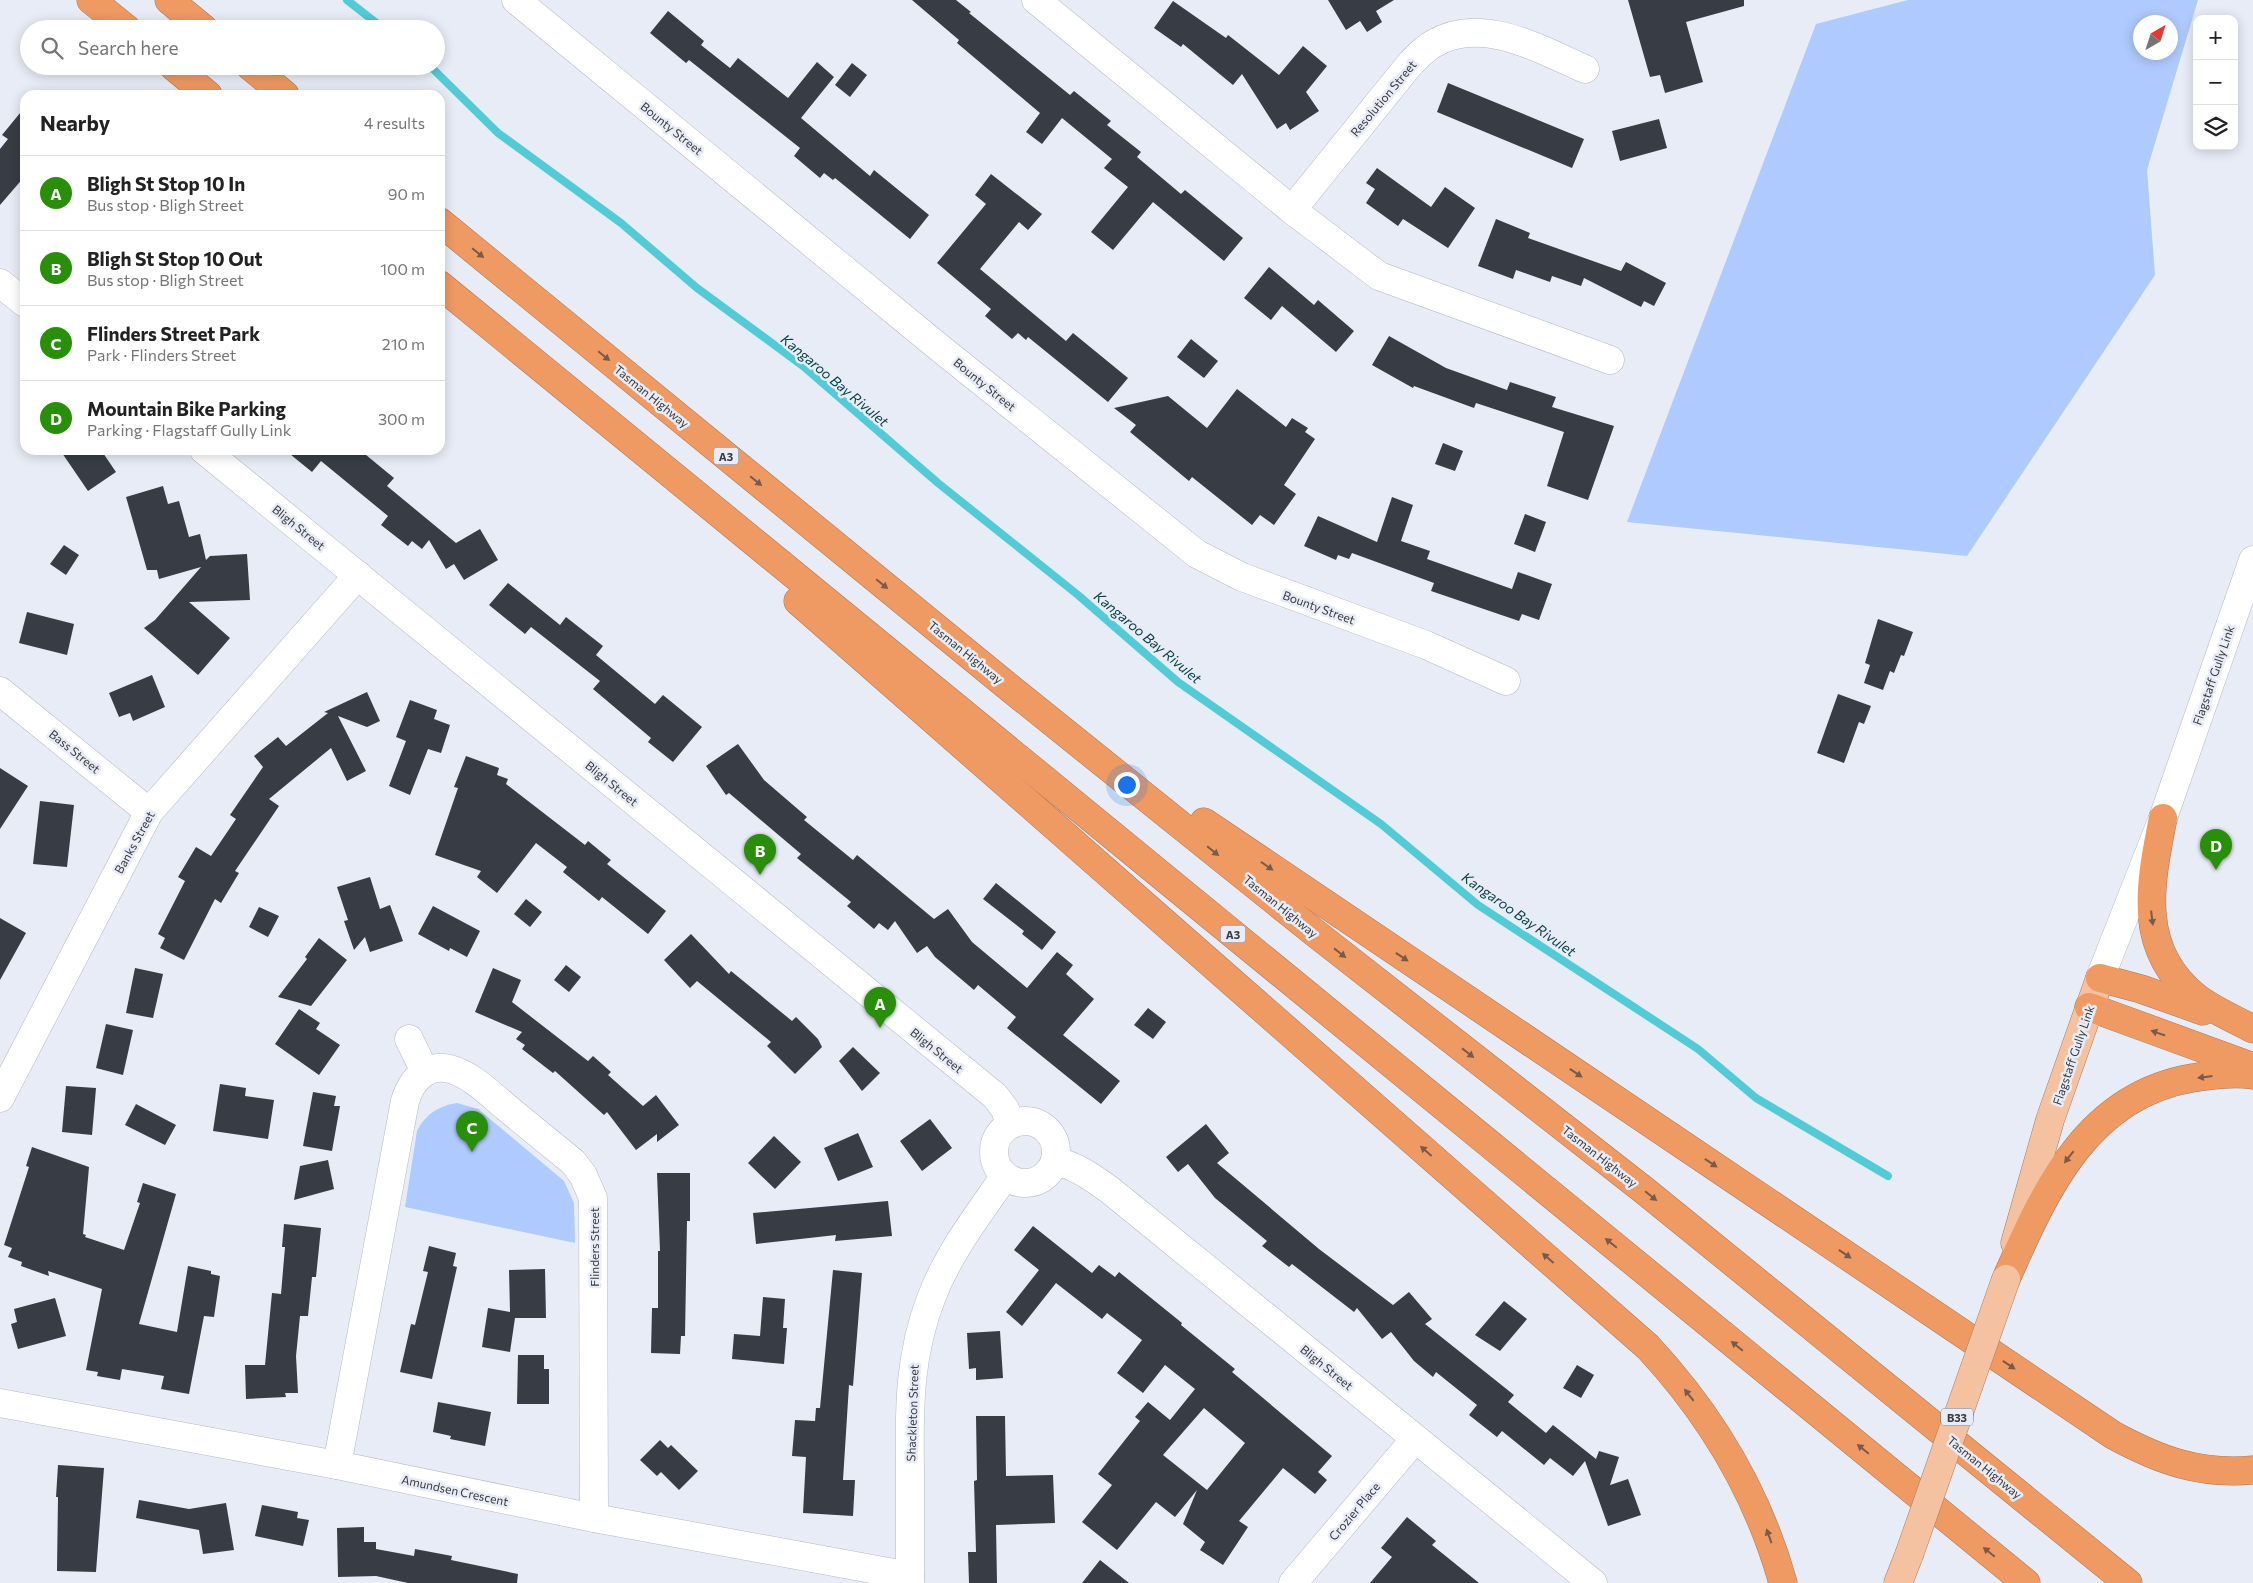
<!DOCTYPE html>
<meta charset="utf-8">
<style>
body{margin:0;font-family:Commissioner,sans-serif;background:#f2f2f2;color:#222}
.controls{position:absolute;right:15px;top:15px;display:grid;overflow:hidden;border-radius:10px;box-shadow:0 2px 12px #0003}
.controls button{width:45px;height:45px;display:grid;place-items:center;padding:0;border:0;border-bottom:1px solid #e0e0e0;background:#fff;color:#222;font:25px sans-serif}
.compass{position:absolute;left:2133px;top:15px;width:45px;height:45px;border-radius:50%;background:#fff;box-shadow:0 2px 12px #0003;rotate:39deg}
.you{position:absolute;left:1126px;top:784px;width:18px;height:18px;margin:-12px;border:4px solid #fff;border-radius:50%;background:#1a73e8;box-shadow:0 0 0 8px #1a73e833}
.badge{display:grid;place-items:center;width:32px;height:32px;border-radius:50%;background:#298e09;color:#fff;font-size:16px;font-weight:700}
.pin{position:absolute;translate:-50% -41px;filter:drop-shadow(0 1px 2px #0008)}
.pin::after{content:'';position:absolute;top:26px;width:18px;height:15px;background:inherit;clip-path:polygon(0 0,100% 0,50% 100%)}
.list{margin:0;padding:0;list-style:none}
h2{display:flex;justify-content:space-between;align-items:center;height:65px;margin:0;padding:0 20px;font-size:21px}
h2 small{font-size:16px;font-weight:400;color:#767676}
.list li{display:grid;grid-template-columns:32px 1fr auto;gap:15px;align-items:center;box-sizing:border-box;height:75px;padding:0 20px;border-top:1px solid #e0e0e0}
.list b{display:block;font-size:19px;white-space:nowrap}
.list p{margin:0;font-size:16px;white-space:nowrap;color:#767676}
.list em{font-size:16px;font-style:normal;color:#767676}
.icon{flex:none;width:28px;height:28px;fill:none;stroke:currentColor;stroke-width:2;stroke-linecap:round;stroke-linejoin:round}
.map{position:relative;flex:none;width:2253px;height:1583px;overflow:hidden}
.search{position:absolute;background:#fff;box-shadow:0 2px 12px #0003;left:20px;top:20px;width:425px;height:55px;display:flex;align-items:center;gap:12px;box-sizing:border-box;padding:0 18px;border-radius:28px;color:#767676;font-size:19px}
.panel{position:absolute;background:#fff;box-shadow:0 2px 12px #0003;left:20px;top:90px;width:425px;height:365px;border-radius:15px}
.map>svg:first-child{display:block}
</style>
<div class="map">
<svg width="2253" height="1583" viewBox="0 0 2253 1583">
<rect width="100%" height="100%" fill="#e7ecf6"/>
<!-- green -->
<g fill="#afcafe" fill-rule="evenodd">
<path d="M1908,0H2198L2147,170L2155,275L1967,556L1627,522L1816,24ZM2140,22H2170V52H2140Z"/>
<path d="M457,1103L478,1109L564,1181L574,1203L575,1243L405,1207L417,1131C425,1114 439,1106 457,1103Z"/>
</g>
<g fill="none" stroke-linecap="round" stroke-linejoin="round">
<!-- stream -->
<g stroke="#52cbd7" stroke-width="8">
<polyline points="347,0 384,29"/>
<polyline points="430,66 498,133 621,223 697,288 803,366 938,483 1078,595 1178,682 1381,824 1478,905 1698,1049 1756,1098 1888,1176"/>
</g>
</g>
<!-- building -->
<g fill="#383c44" fill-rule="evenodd">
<polygon points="912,0 956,0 971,12 969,13 1070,95 1074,91 1111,121 1107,125 1141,152 1137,157 1181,194 1185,190 1243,238 1224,261 1153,202 1113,250 1091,232 1128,187 1104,168 1112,159 1062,118 1042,144 1026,132 1040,113 957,43 959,40"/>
<polygon points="1328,0 1394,0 1376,11 1382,22 1367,32 1360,21 1346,30"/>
<polygon points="1628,0 1744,0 1744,6 1686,22 1703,82 1665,93 1660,75 1650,77"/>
<polygon points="1173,1 1226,38 1228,35 1279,75 1303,46 1327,66 1306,92 1319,111 1290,130 1286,123 1277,129 1242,74 1233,85 1183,44 1181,47 1154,28"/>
<polygon points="668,11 704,41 701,45 730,68 738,58 788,98 817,62 834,77 801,118 870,176 874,170 929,215 910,239 835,178 833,180 824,173 820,178 794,156 800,148 689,60 686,63 650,33"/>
<polygon points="852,63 867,75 850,97 835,85"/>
<polygon points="1448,83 1584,139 1572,168 1437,112"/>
<polygon points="25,107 25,176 0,205 0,149 8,139 2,135"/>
<polygon points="1659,119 1667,148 1620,161 1612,131"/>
<polygon points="1377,168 1431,207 1445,187 1475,208 1448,248 1403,219 1398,226 1366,203 1375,189 1366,183"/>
<polygon points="991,174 1042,214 1028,230 1019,222 980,269 1066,341 1073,333 1128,378 1108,402 1028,337 1026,340 1018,333 1012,339 985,316 991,309 937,263 986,204 975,195"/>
<polygon points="1496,219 1530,233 1528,238 1621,271 1626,262 1666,283 1654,306 1644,301 1641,307 1584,278 1581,286 1552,276 1550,282 1516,270 1513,279 1478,266"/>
<polygon points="1269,267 1314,305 1318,300 1354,331 1336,352 1282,306 1271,320 1244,298"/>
<polygon points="1389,336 1446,368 1507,390 1510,382 1556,397 1552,407 1614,426 1588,500 1547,486 1564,432 1476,403 1474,408 1414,386 1413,388 1372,365"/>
<polygon points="1191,339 1218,361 1204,378 1177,357"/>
<polygon points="1237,389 1286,427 1292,418 1308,428 1305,432 1315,439 1284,485 1296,494 1274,525 1260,515 1252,525 1192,477 1189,481 1130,432 1136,425 1114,408 1168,396 1207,428"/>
<polygon points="1443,443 1463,451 1455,471 1435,464"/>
<polygon points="60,450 101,450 116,472 88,491"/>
<polygon points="285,450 360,450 394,478 387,486 456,543 480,529 498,560 464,580 454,564 446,569 429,540 422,549 412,541 408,546 381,525 388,516 321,461 312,472"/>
<polygon points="163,486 168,504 179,501 189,537 200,534 206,560 210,556 247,554 250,600 189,602 230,638 198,675 144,628 155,620 201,567 159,579 157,570 147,570 126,497"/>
<polygon points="1392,497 1413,505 1401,541 1430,551 1427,559 1512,589 1518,572 1552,584 1539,620 1522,614 1519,621 1431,591 1434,583 1352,553 1349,559 1338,555 1336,560 1304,546 1318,516 1377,542"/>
<polygon points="1525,514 1546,522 1535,552 1514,544"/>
<polygon points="64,545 79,555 66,575 50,564"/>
<polygon points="508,583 560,625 566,617 603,646 596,655 655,704 663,695 702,727 673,762 648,742 651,738 593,689 600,681 531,627 525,634 489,605"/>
<polygon points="27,612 74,624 67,655 19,643"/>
<polygon points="1878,619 1913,632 1904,656 1901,655 1894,673 1890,671 1883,690 1864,683 1870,665 1865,663"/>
<polygon points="152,675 165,707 133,721 130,713 119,717 109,693"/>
<polygon points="367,692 380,721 367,727 338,716 366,771 347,781 331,748 269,799 279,806 235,871 239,873 221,903 215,899 184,960 160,948 165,938 158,934 185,881 178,877 196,847 211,856 236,819 230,815 263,767 254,756 278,737 286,746 328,713 324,712"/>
<polygon points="1838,694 1871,706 1864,724 1859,722 1844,763 1817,753"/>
<polygon points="410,700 437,710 434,719 450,725 441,753 428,749 410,795 389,786 406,741 396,737"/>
<polygon points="738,744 764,780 807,817 804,820 853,860 857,855 934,919 948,909 972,942 1027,988 1057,952 1073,965 1066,974 1094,999 1063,1035 1120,1081 1101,1104 1007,1028 1016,1017 978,985 974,990 935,957 927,946 917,953 895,921 888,930 879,923 874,929 847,906 851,902 797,858 801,854 729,793 726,795 706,766"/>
<polygon points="466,756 499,768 497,775 508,779 506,784 585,845 588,841 611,860 607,864 666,911 648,934 602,897 599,901 563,872 567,867 536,843 497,893 477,877 481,871 435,855 458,788 454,787"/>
<polygon points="0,768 28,786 0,829"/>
<polygon points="40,801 74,805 67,867 33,864"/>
<polygon points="370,877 380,909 390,905 403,941 370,952 365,937 354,950 344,921 348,920 337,887"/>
<polygon points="996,883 1056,932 1042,950 1022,934 1024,931 983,899"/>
<polygon points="526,899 542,912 530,927 514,914"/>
<polygon points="433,906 480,931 467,957 450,948 449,951 418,934"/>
<polygon points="259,907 279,916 268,937 249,927"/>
<polygon points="0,918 26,933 0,980"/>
<polygon points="691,934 729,974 731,971 792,1021 796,1017 818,1039 822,1047 795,1074 767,1046 771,1042 697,981 690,988 664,960"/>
<polygon points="319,938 347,960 311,1006 278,997 307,959 305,957"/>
<polygon points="566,965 581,977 569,992 554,980"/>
<polygon points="135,968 163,974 153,1018 126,1013"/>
<polygon points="493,968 521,980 512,1002 588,1061 593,1056 611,1072 608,1075 643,1106 656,1095 679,1125 657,1142 657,1134 636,1150 607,1112 604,1115 555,1071 553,1073 522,1049 525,1045 516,1039 522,1032 475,1012"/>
<polygon points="1148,1008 1166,1022 1153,1039 1134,1025"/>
<polygon points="299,1009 320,1023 316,1029 340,1045 319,1075 275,1044"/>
<polygon points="106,1024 133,1030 123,1075 96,1068"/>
<polygon points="853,1047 880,1073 862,1091 839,1061"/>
<polygon points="220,1084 246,1088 245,1096 274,1100 268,1139 213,1131"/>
<polygon points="66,1086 96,1088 92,1135 62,1132"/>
<polygon points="313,1092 336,1096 334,1106 340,1106 332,1151 303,1146"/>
<polygon points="136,1104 176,1125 165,1145 125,1125"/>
<polygon points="930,1119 952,1148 922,1171 900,1141"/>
<polygon points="1206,1124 1229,1153 1217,1163 1319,1249 1393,1305 1409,1292 1432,1319 1425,1324 1514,1395 1508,1402 1546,1433 1553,1425 1596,1459 1599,1451 1619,1457 1610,1485 1628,1479 1641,1515 1608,1526 1585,1461 1573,1476 1550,1458 1544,1465 1502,1431 1497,1437 1469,1415 1477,1405 1436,1372 1433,1377 1414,1361 1391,1332 1382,1339 1357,1308 1354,1312 1292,1264 1289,1267 1262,1246 1267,1241 1215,1198 1188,1164 1178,1172 1166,1157"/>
<polygon points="858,1133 873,1167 838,1181 824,1148"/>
<polygon points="774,1136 801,1162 775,1189 748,1163"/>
<polygon points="32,1147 89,1167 83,1234 86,1235 85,1237 124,1250 140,1203 137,1202 143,1183 176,1194 139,1324 177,1332 188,1266 211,1271 211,1274 220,1276 214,1317 204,1316 189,1394 161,1389 164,1376 122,1369 120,1380 97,1376 98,1372 86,1370 102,1289 48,1271 49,1276 21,1266 22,1262 8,1257 12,1248 4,1245 29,1167 26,1166"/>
<polygon points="328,1160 334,1189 294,1200 300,1166"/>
<polygon points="657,1173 690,1173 690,1221 687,1221 685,1336 681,1336 680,1354 651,1353 652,1308 658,1308 658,1251 660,1251"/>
<polygon points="888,1201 892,1236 835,1241 836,1235 756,1244 753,1213"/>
<polygon points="284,1224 321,1228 316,1277 312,1277 308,1316 300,1316 296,1356 298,1393 285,1393 286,1397 246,1399 245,1365 265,1365 272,1293 281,1294 285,1247 282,1247"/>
<path d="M1033,1226L1092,1273L1099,1265L1115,1277L1119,1272L1182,1323L1181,1325L1235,1369L1232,1372L1332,1456L1318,1472L1327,1480L1315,1494L1283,1468L1239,1521L1248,1527L1223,1565L1200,1550L1205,1542L1183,1524L1197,1490L1175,1517L1156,1502L1117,1550L1082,1522L1112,1485L1098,1474L1140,1421L1135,1417L1148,1402L1170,1420L1195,1389L1165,1365L1143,1393L1117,1373L1142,1340L1107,1313L1102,1319L1056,1283L1022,1326L1006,1312L1039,1270L1014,1250ZM1204,1408L1245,1443L1207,1490L1163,1455Z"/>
<polygon points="429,1246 456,1253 453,1266 457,1267 432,1379 400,1372 411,1324 415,1325 428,1272 423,1271"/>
<polygon points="545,1269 546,1318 515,1318 510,1352 482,1347 488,1308 510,1312 509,1270"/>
<polygon points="833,1270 862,1273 853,1386 849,1385 843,1480 855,1480 853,1516 803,1513 806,1457 792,1456 795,1420 815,1421 816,1408 820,1408"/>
<polygon points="763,1297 785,1299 783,1328 787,1328 784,1364 732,1359 734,1334 760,1336"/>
<polygon points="55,1298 66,1336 18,1349 11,1324 17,1322 14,1309"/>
<polygon points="1504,1301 1527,1319 1500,1351 1475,1335"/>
<polygon points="1000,1331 1003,1378 976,1380 976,1368 969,1369 967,1333"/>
<polygon points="518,1355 544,1355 544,1369 549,1369 549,1404 517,1404"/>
<polygon points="1577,1365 1594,1375 1581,1398 1563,1388"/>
<polygon points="438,1402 491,1412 485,1446 450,1439 451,1436 433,1432"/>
<polygon points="976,1416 1005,1416 1006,1476 1053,1475 1055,1523 996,1525 997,1583 969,1583 968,1552 976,1552 974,1481 977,1480"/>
<polygon points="660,1440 668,1448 671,1445 698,1471 679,1490 661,1472 657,1476 640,1460"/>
<polygon points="58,1465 104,1468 96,1572 57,1571 58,1497 56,1497"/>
<polygon points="139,1500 189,1509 226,1503 234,1550 203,1554 199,1530 136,1518"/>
<polygon points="262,1505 298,1512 297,1518 309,1520 303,1546 255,1536"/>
<polygon points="1407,1517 1436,1541 1432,1545 1479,1583 1370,1583 1392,1557 1381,1548"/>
<polygon points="364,1527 364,1542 376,1542 376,1549 414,1556 415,1549 452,1556 451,1560 518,1574 517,1583 408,1583 376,1576 338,1577 337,1528"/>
<polygon points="1100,1560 1129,1583 1082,1583"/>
</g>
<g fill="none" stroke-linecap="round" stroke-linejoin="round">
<!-- minor casing -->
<g stroke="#b4b9c3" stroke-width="29">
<g id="minor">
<polyline points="516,0 941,349 1197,554 1242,577 1426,645 1506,681"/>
<polyline points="1036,0 1292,210 1379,276 1610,360"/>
<path d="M1292,210L1410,64C1417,57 1424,49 1433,44C1482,15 1539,49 1585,69"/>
<polyline points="0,283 25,303"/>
<polyline points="204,450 995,1096 1005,1109 1010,1124"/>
<polyline points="0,691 149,812"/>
<polyline points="409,1039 425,1072"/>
<polyline points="0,1098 149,812 358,575"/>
<circle cx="1025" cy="1152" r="31"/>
<path d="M1055,1161C1077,1166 1093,1178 1111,1191L1593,1583"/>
<polyline points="0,1403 337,1465 594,1518 910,1576"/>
<path d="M337,1465L405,1101C411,1081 426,1063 450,1069C472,1075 490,1094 507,1108C529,1126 551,1144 573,1162L583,1175L593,1198L594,1518"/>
<path d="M910,1583C910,1545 910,1507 910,1469C909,1408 909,1354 932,1296C949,1252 978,1215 1005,1176"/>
<polyline points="1293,1583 1415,1439"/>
</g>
</g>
<!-- tertiary casing -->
<g stroke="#b4b9c3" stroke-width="29">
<polyline id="tertiary" points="2100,978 2163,818 2253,560"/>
</g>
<!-- primary casing -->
<g stroke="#af7856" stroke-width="29">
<g id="primary">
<polyline points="2015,1243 2050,1120 2100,978"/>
<polyline points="1898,1583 1909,1555"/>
</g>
</g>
<!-- motorway casing -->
<g stroke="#af7856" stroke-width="29">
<g id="motorway">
<polyline points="91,0 127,29"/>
<polyline points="169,0 204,29"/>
<polyline points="173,66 208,95"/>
<polyline points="250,66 285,95"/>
<polyline points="440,222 1011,689 1315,933 1645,1191 2128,1583"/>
<polyline points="440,285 2026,1583"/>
<path d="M798,601L1648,1347C1711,1415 1758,1493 1783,1583"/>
<path d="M2163,818C2150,884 2136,949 2196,997C2213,1010 2234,1019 2253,1029"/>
<path d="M1204,822L2113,1435C2159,1460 2199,1475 2253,1470"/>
<polyline points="2100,978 2141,989 2203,1011"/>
<polyline points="2089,1007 2253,1067"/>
<path d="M2006,1279C2045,1191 2086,1096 2192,1078C2212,1075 2233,1072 2253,1075"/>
</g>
</g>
<!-- minor -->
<use href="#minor" stroke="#fff" stroke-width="28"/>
<!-- tertiary -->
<use href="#tertiary" stroke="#fff" stroke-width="28"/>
<!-- primary -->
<use href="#primary" stroke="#f5c2a1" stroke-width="28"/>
<!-- motorway -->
<use href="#motorway" stroke="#ef9963" stroke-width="28"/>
<!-- primary-bridge casing -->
<g stroke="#af7856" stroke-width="29" stroke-linecap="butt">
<polyline id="primary-bridge" points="1909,1555 2006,1279"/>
</g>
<!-- primary-bridge -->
<use href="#primary-bridge" stroke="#f5c2a1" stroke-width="28"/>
</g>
<!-- one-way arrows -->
<defs><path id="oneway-solid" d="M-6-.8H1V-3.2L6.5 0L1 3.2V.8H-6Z" transform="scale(1.25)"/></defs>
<g fill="#785b4b">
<use href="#oneway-solid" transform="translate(478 253) rotate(39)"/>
<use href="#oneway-solid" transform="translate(604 356) rotate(39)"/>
<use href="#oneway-solid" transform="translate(756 481) rotate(39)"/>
<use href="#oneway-solid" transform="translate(882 584) rotate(39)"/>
<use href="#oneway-solid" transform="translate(1213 851) rotate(39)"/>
<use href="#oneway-solid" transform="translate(1267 866) rotate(35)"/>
<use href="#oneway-solid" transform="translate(2152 918) rotate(83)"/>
<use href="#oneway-solid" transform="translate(1340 953) rotate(38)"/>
<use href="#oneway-solid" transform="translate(1402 957) rotate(34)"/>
<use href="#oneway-solid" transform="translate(2158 1033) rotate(-161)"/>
<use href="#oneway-solid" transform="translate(1468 1053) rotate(38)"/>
<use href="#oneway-solid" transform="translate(1576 1073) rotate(34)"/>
<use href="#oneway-solid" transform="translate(2205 1077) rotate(173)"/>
<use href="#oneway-solid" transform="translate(1426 1151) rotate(-139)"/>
<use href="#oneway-solid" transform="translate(2069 1157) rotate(128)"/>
<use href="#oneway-solid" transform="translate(1711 1163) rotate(34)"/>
<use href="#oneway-solid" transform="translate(1651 1196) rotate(39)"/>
<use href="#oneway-solid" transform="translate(1611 1243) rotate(-141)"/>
<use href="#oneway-solid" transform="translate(1845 1254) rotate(34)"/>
<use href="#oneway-solid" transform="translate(1548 1258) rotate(-139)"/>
<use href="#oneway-solid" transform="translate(1737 1346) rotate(-141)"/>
<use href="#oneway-solid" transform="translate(2009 1365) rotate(34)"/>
<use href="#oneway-solid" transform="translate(1689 1395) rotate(-128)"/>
<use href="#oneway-solid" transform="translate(1863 1449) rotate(-141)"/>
<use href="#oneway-solid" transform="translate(1769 1536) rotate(-110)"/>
<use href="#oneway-solid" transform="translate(1989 1552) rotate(-141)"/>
</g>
<g text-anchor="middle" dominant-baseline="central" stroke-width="5" stroke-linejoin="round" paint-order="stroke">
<!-- shield labels -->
<g fill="#e7ecf6" stroke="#6c6f75" stroke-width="1">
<rect x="713.5" y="447.5" width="25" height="17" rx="4"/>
<rect x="1220.5" y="925.5" width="25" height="17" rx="4"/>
<rect x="1941" y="1408.5" width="32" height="17" rx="4"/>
</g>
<g font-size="11" font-weight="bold" fill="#383a3e">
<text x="726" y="456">A3</text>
<text x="1233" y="934">A3</text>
<text x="1957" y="1417">B33</text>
</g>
<!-- street labels -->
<g font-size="12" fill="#383a3e" stroke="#e7ecf6">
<text transform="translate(1383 98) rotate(-50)">Resolution Street</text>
<text transform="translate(672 128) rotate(39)">Bounty Street</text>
<text transform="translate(985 384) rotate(39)">Bounty Street</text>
<text transform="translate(652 396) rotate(39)">Tasman Highway</text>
<text transform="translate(299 527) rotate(39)">Bligh Street</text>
<text transform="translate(1319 607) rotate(20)">Bounty Street</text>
<text transform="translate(966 652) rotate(39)">Tasman Highway</text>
<text transform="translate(2213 675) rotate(-71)">Flagstaff Gully Link</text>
<text transform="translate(75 751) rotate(39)">Bass Street</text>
<text transform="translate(612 783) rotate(39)">Bligh Street</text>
<text transform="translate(134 842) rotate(-61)">Banks Street</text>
<text transform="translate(1281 906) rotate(39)">Tasman Highway</text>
<text transform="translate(937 1050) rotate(39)">Bligh Street</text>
<text transform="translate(2073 1055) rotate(-71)">Flagstaff Gully Link</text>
<text transform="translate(1600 1156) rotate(38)">Tasman Highway</text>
<text transform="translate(594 1247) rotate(-90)">Flinders Street</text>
<text transform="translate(1327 1367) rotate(39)">Bligh Street</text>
<text transform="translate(912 1413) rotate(-88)">Shackleton Street</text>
<text transform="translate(1985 1467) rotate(39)">Tasman Highway</text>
<text transform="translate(455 1490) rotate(12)">Amundsen Crescent</text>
<text transform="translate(1354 1511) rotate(-50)">Crozier Place</text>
</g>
<!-- water labels -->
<g font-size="14" font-style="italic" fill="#0a4247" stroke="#e7ecf6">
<text transform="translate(835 380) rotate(40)">Kangaroo Bay Rivulet</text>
<text transform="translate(1148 637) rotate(40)">Kangaroo Bay Rivulet</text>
<text transform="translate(1519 914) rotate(35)">Kangaroo Bay Rivulet</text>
</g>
</g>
</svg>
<div class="controls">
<button>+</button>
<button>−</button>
<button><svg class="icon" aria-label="layers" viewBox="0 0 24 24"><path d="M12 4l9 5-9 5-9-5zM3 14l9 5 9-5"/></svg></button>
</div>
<svg class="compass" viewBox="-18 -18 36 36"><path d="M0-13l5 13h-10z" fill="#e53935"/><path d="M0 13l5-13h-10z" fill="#767676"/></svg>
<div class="you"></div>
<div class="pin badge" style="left:880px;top:1028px">A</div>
<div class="pin badge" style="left:760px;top:875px">B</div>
<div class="pin badge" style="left:472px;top:1152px">C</div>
<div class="pin badge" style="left:2216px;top:870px">D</div>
<div class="search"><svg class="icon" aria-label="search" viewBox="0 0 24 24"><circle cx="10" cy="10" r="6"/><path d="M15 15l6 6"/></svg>Search here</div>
<section class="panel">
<h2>Nearby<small>4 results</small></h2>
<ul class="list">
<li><span class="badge">A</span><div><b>Bligh St Stop 10 In</b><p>Bus stop · Bligh Street</p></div><em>90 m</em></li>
<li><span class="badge">B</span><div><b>Bligh St Stop 10 Out</b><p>Bus stop · Bligh Street</p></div><em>100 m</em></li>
<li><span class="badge">C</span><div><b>Flinders Street Park</b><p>Park · Flinders Street</p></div><em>210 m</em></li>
<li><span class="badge">D</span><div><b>Mountain Bike Parking</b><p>Parking · Flagstaff Gully Link</p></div><em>300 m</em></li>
</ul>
</section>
</div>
